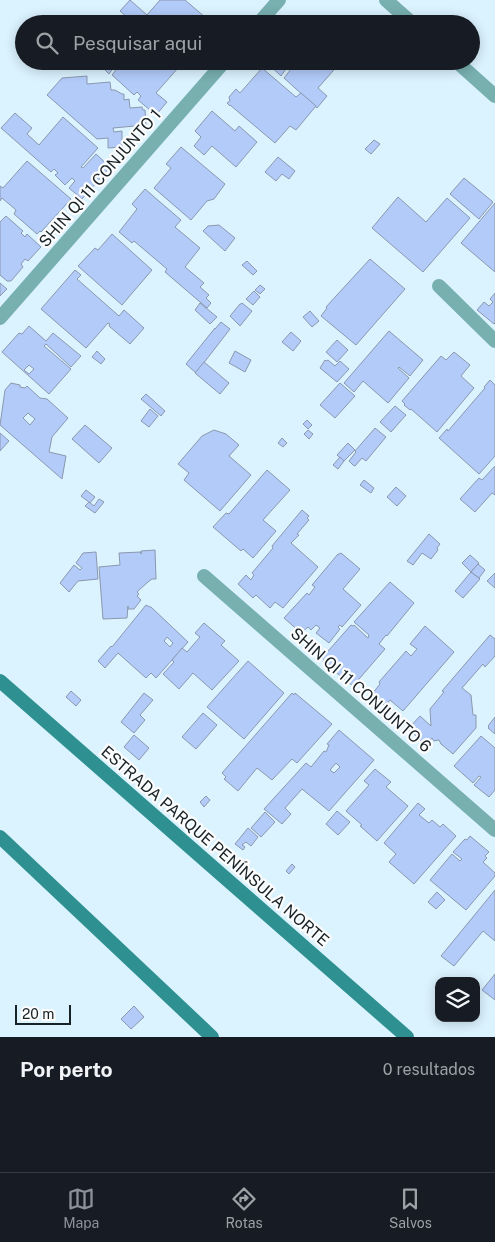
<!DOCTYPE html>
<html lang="pt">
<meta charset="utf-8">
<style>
body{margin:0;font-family:"Public Sans",sans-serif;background:#20242c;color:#f1f3f6}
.controls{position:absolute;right:15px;bottom:15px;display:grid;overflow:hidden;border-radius:10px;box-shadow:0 2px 12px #0003}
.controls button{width:45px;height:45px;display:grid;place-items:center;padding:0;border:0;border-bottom:1px solid #363941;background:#171b24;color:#f1f3f6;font:25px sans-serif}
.scale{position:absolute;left:15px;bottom:12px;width:56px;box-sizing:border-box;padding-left:5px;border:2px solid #172227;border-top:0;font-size:14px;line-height:18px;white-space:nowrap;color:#172227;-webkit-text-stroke:4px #fcfcfc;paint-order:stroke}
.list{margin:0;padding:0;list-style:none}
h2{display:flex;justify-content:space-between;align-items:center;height:65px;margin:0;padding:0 20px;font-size:21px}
h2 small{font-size:16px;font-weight:400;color:#9ea1a6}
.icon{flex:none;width:28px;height:28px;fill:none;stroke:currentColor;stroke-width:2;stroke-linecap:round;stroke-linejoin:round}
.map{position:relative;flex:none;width:495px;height:1037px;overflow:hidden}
.search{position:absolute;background:#171b24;box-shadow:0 2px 12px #0003;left:15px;right:15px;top:15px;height:55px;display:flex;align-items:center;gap:12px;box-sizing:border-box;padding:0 18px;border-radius:28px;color:#9ea1a6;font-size:19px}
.sheet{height:135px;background:#171b24}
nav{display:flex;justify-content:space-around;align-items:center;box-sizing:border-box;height:70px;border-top:1px solid #363941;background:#171b24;font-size:14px;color:#9ea1a6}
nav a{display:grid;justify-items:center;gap:2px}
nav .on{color:#8c9099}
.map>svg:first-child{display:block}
</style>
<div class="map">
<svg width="495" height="1037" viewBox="0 0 495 1037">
<rect width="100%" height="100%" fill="#dbf3ff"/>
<!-- building -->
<g fill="#b2cbf9" stroke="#8b98af" fill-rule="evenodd">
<polygon points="130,0 147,15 160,0 185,0 213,24 135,24 120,11"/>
<polygon points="103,61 170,61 178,68 156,93 167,102 156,115 138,100 141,96 137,92 134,95 112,75 118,67 115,65 109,74 100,65"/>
<polygon points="265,61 338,61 340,63 318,88 327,96 317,108 284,78 291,69 288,66 281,76"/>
<polygon points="262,68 296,97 301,93 316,106 296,130 290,126 275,143 230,105 230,106 227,103 230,101 229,97 236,89 240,93"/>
<polygon points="87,76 87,84 110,82 111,90 115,90 122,94 124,94 124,100 129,99 130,108 142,107 143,110 145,110 146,125 113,128 114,132 122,131 122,147 108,148 108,138 97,139 47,95 62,78"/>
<polygon points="212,111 235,131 239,126 257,142 236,167 212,146 204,155 194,146 201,137 195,131"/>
<polygon points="15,113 32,128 27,134 39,145 63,117 98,148 81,167 83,168 96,154 110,167 82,199 69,188 75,181 72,178 65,185 55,175 58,173 54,169 51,172 1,128"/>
<polygon points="374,140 380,144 371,154 365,149"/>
<polygon points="181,147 225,184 214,199 207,201 191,220 154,188 171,168 166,164"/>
<polygon points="278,157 295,171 289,179 282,174 276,181 265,172"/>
<polygon points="27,161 71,199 41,232 40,231 37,234 14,214 16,210 2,198 0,201 0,186 3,188"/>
<polygon points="464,178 493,202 479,219 450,194"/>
<polygon points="145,189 181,220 175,227 200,248 185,267 204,283 200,287 209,295 206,298 211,303 207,308 165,272 167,269 134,241 132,243 119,232 137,209 132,204"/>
<polygon points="398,197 426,222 447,198 470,218 423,272 372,228"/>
<polygon points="495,203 495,272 461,243"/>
<polygon points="6,216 23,231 21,233 25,237 27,234 41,247 28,261 25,259 21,264 23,267 11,281 7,281 0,275 0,222"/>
<polygon points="219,225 235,238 225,251 203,231 208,226"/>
<polygon points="112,234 152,270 122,305 78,266 95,248 98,250"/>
<polygon points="370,259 405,289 356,345 321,316 327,308 326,307"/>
<polygon points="247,261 257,271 253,275 242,265"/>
<polygon points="75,270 81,275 77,279 119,316 124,310 144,328 130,344 109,326 110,324 108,323 86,348 41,309"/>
<polygon points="0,283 7,289 0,296"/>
<polygon points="260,285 265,289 260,294 255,290"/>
<polygon points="254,291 260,297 253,305 246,299"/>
<polygon points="495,293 495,323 494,324 477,310 484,302 489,306 493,302 490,299"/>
<polygon points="200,303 217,317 210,324 195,310"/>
<polygon points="242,303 252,311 240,326 230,316 240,304 241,304"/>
<polygon points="310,311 319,321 312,327 303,317"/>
<polygon points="221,322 230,329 196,373 186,364 215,328 215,329"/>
<path d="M29,326L46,341L53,333L81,356L71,367L46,344L44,346L71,369L49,394L2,352L19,333L22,334ZM29,365L34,369L29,374L24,370Z"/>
<polygon points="389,331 423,360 410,376 399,367 398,368 409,378 388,403 363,381 354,392 344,383"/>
<polygon points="291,332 301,341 293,351 282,342"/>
<polygon points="337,340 348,350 337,362 326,352"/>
<polygon points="97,351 105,359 101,364 92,357"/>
<polygon points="235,351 251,360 245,372 229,363"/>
<polygon points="454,352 470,365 461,376 474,388 437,432 411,409 410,410 404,405 405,404 402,401 441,356 446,360"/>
<polygon points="325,360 326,361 328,360 335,366 340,361 349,369 337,382 320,368"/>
<polygon points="204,362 229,383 220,394 195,373"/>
<polygon points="490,380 495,385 495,456 479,474 439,438 447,429 448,431 485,388 484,387"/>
<path d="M11,383L20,385V387L25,388L27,386L40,398L47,399L68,418L52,437L49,452L66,456L62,479L0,425L5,390ZM28,413L35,419L30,425L23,418Z"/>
<polygon points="340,383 355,396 335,418 320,405"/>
<polygon points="146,394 165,411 161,416 141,399"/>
<polygon points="395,406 406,415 391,432 380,422"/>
<polygon points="150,409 158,416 149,427 141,421"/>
<polygon points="307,420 312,425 308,429 303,424"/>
<polygon points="85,425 112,448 99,463 72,439"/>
<polygon points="375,428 386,437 366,461 362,458 355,466 353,465 349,461 356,452 355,451"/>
<polygon points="214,430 226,434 239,445 229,456 251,475 220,511 184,480 189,473 178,464 202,436"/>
<polygon points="308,430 313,434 309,439 304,434"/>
<polygon points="0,433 9,441 0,451"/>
<polygon points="282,438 287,443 283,447 278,443"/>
<polygon points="348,443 355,450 344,461 337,455"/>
<polygon points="340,457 344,461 338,469 333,465"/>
<polygon points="495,466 495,495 492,493 475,512 460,499 479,478 482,480"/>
<polygon points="267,470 290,490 263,520 276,531 253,558 243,549 241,551 213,527 226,513 229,514"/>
<polygon points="364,480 374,488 371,493 360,485"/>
<polygon points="396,487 406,496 397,506 387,497"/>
<polygon points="86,490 95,497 90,503 81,496"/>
<polygon points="99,499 104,502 95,513 85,506 89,502 94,506"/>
<polygon points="302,510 309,516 307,518 309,520 297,534 299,535 291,543 318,567 283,608 275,602 270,608 256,595 253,598 238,584 246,575 251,580 254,575 252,573 273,548 272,546"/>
<polygon points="429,534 440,544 437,548 438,550 431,559 422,553 413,565 407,561"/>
<polygon points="155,550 156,579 152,579 148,582 138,591 137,592 139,594 137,596 141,600 134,609 128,609 128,606 127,618 103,619 99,567 120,565 119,553 141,552 141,554 141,551"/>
<polygon points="96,552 98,579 78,581 69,592 60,583 74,565 80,570 82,568 76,563 83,553"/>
<polygon points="341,553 360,569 343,589 361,605 342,627 340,625 338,627 340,629 329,643 316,633 320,628 316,625 311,630 308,627 301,633 284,618 307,593 309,595 315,587 312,585 338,554 339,554"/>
<polygon points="470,555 479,563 471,572 462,563"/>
<polygon points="478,564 485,570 479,578 471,572"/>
<polygon points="471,572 480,579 463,598 455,591"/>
<polygon points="495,573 495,588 487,581"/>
<polygon points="390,582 414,603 387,636 386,635 379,644 385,649 353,686 323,662 324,660 322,658 351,625 353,626 354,625 368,638 369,635 354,622"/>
<path d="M146,605L150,607H151L188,642L156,678L151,673L146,678L118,653L105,668L98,661L111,646L112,647ZM167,637L173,643L170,647L164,641Z"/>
<polygon points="204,623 225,641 221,645 239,661 212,690 193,673 179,689 163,674 174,662 172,660 182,648 187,652 200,637 195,633"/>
<polygon points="425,626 454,652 403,711 390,700 385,706 372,694 380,684 379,682 406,651 411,656 417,649 410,644"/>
<polygon points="490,635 495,639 495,656 485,667 483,664 462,688 471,695 473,715 476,715 476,728 453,754 441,744 439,740 434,741 432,738 426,745 408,729 420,716 431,726 430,709 444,692 442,691"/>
<polygon points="248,661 284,693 244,739 207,707"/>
<polygon points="71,691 81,700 76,706 66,697"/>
<polygon points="144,693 153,700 140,715 145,720 134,733 121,722"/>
<polygon points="292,693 294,695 295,693 332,724 297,763 292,759 272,780 257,768 238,791 224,779 226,777 222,773"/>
<polygon points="203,713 217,725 196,749 182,737"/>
<polygon points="495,717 495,734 488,728 489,727 488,726"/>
<path d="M339,730L374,760L329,811L302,789L285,808L291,814L282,824L264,809L306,763L311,767L324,751L326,752L329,745L327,744ZM336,763L340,767L334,773L330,770Z"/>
<polygon points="134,735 149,748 139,760 124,747"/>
<polygon points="481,736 495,748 495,790 489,797 474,785 481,777 479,776 473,783 454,766"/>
<polygon points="375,769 391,782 386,787 408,806 377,841 360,826 362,825 346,811 369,785 364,781"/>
<polygon points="206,796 210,800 204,807 200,802"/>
<polygon points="418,803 425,809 419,815 429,823 432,820 440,827 443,824 456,836 414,884 389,862 396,854 384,843"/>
<polygon points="337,811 350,822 338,835 326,824"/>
<polygon points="265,812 275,822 261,837 251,828"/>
<polygon points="248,828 258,837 251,846 246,842 242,845 245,847 243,850 235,844"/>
<polygon points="470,836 489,852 485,856 487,858 483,862 495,873 495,876 466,910 430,880 452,854 460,861 462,859 453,852 465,839 467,840"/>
<polygon points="292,864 295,867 289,874 286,871"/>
<polygon points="495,890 495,941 483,931 454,966 441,956"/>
<polygon points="437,892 445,900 436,909 428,902"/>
<polygon points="495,974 495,1000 482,990"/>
<polygon points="134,1006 144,1017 131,1029 121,1019"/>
</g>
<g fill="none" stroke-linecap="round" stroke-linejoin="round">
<!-- minor -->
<g stroke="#78afaf" stroke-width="14">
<polyline points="386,0 413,24"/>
<polyline points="258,24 279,0"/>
<polyline points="456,61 495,96"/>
<polyline points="439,286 495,341"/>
<polyline points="0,318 225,61"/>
<polyline points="204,576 495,830"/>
</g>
<!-- secondary -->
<g stroke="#2e9090" stroke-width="14">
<polyline points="0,681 407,1037"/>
<polyline points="0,837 212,1037"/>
</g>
</g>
<g text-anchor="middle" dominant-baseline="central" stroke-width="4.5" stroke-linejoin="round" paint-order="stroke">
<!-- street labels -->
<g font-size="16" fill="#172227" stroke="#fcfcfc">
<text transform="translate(100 178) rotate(-49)">SHIN QI 11 CONJUNTO 1</text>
<text transform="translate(361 690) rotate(41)">SHIN QI 11 CONJUNTO 6</text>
<text transform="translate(215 846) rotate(41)">ESTRADA PARQUE PENÍNSULA NORTE</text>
</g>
</g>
</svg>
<div class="controls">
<button><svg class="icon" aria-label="layers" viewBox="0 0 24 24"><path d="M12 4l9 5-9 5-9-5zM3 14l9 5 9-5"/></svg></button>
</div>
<div class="scale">20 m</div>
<div class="search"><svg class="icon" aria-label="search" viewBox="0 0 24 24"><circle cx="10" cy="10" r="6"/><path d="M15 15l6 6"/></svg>Pesquisar aqui</div>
</div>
<section class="sheet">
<h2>Por perto<small>0 resultados</small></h2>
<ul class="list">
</ul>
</section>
<nav>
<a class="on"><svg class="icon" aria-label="map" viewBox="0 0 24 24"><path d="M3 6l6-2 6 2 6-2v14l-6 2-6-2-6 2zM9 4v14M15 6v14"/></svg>Mapa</a>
<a><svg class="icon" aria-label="directions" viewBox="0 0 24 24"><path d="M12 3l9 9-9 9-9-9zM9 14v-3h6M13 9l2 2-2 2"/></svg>Rotas</a>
<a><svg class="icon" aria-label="saved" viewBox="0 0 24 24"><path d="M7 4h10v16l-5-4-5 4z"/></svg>Salvos</a>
</nav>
